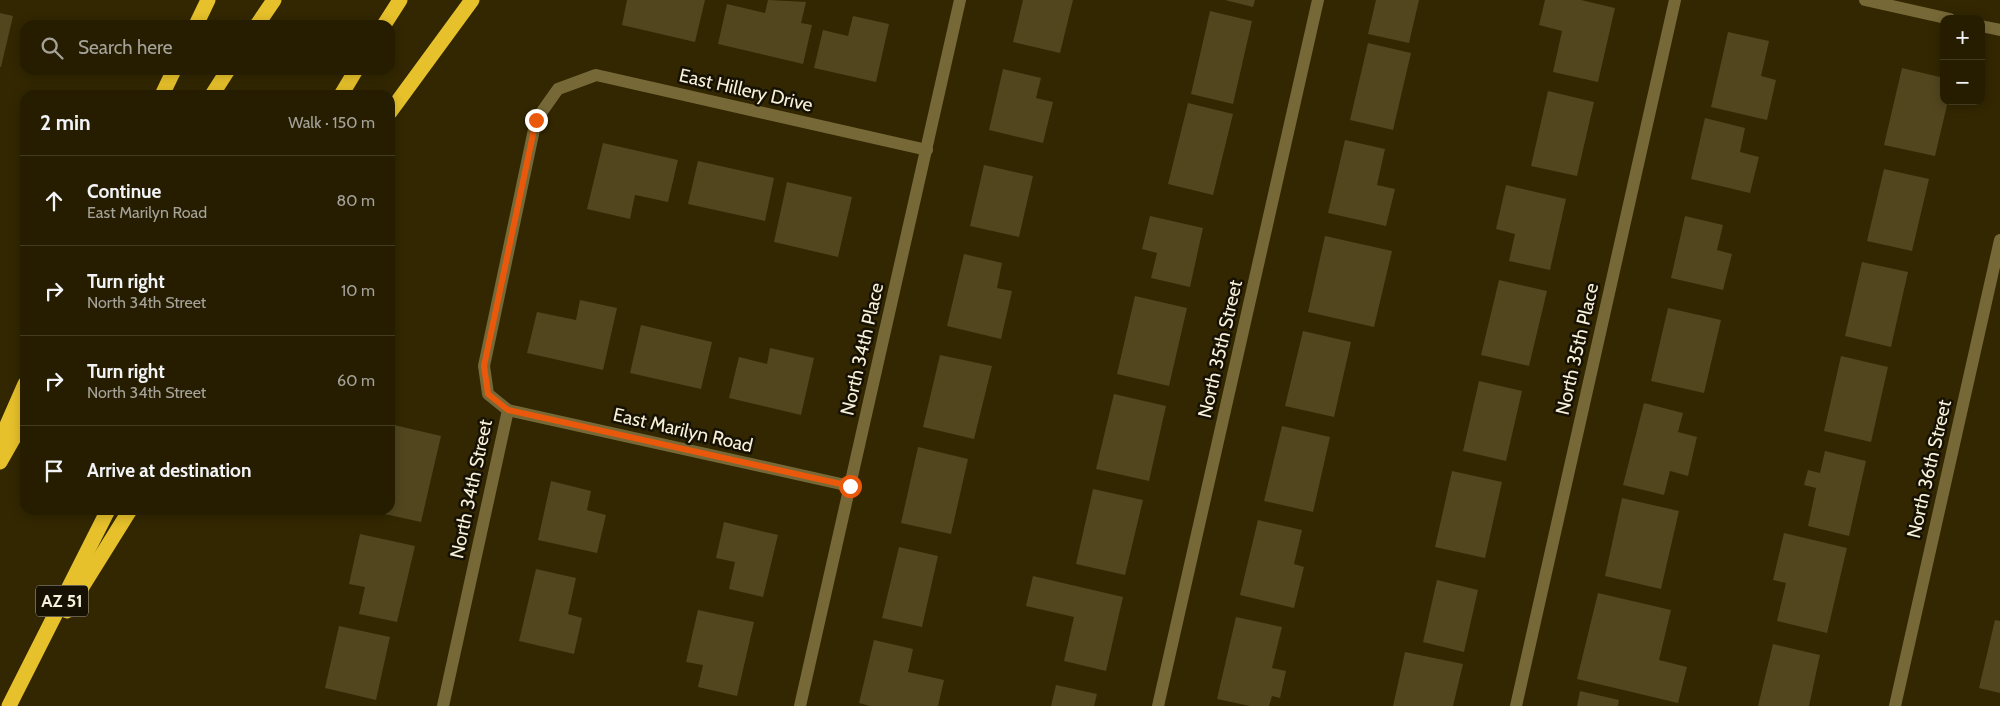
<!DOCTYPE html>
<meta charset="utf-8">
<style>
body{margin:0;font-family:Cabin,sans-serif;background:#2e260a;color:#f1f3f6}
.controls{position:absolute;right:15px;top:15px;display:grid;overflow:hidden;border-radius:10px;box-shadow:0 2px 12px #0003}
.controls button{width:45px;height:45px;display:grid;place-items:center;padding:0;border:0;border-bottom:1px solid #423b22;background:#261d00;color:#f1f3f6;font:25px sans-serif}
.stop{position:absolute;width:15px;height:15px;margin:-11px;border:4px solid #ea580c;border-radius:50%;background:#fff}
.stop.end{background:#ea580c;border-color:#fff;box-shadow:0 1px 5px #0008}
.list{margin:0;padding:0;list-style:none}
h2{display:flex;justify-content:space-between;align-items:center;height:65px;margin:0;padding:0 20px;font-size:21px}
h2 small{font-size:16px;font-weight:400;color:#a4a299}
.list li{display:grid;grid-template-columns:32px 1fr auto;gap:15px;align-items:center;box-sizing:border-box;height:90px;padding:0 20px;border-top:1px solid #423b22}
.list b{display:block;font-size:19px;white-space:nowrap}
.list p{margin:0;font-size:16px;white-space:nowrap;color:#a4a299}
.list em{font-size:16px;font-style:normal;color:#a4a299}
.icon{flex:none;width:28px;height:28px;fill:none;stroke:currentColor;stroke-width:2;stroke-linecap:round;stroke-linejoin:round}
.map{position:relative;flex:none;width:2000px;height:706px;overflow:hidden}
.search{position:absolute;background:#261d00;box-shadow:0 2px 12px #0003;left:20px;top:20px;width:375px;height:55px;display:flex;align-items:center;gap:12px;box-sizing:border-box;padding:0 18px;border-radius:15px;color:#a4a299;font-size:19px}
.panel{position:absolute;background:#261d00;box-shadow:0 2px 12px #0003;left:20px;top:90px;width:375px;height:425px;border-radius:15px}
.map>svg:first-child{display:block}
</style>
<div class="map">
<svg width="2000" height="706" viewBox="0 0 2000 706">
<rect width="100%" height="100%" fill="#322700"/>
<!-- building -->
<g fill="#51461e">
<polygon points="627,0 705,0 695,42 622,25"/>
<polygon points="768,0 806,2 801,23 812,25 803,64 718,44 727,4 765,13"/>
<polygon points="1023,0 1073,0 1060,53 1013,42"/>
<polygon points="1225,0 1255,0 1253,7"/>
<polygon points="1376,0 1419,0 1409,43 1368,34"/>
<polygon points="1545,0 1581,0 1615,8 1598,82 1553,72 1562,31 1539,25"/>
<polygon points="1210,11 1252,21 1233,104 1191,94"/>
<polygon points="0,13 13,16 1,67 0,67"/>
<polygon points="853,16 889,24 876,82 814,68 823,30 848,36"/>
<polygon points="1728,32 1769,41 1761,76 1776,80 1767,120 1711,107"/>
<polygon points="1368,43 1411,53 1393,130 1350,120"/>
<polygon points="1902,68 1944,78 1944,101 1948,101 1935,156 1884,145"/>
<polygon points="1003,69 1041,78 1036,98 1053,102 1043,143 989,130"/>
<polygon points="1548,91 1594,102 1577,176 1531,166"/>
<polygon points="1188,103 1233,114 1213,195 1168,184"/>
<polygon points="1705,118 1745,128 1740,152 1759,157 1750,193 1691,179"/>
<polygon points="1345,140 1385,149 1377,185 1395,189 1386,226 1328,213"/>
<polygon points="603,143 678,160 668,202 635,195 630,219 587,209"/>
<polygon points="698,161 774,178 765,221 688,204"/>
<polygon points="984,165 1033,176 1019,237 970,226"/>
<polygon points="1884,169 1929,179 1912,251 1867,241"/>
<polygon points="787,182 852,197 838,257 774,242"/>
<polygon points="1506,185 1566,199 1550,270 1509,261 1515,234 1496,229"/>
<polygon points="1150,216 1203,228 1190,287 1151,278 1157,253 1142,249"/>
<polygon points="1685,216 1723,225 1717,250 1732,254 1723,290 1671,278"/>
<polygon points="1325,236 1392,251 1374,327 1308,312"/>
<polygon points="964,254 1002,263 997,288 1012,291 1001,339 947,326"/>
<polygon points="1862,262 1908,272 1891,347 1845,336"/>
<polygon points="1499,280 1547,291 1529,366 1481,355"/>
<polygon points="1135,296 1187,308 1169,386 1117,374"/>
<polygon points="580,300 617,308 603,370 527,353 537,312 576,320"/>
<polygon points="1668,308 1721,320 1704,393 1651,381"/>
<polygon points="641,325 712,342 701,389 630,373"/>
<polygon points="1303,331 1351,342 1334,417 1285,406"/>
<polygon points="770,348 814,358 801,415 729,398 739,357 767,364"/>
<polygon points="940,355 992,366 974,439 923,427"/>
<polygon points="1841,356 1888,367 1871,442 1824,431"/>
<polygon points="1479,381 1522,391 1506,461 1463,451"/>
<polygon points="1114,394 1166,406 1149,481 1096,469"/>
<polygon points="1644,403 1683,413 1678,432 1697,437 1688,476 1670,471 1664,495 1623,485"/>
<polygon points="390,424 441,436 421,522 371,511 390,510"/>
<polygon points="1282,426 1330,437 1313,512 1264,501"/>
<polygon points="918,447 968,459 951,534 901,523"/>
<polygon points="1825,451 1866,461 1849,536 1808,526 1816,488 1804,485 1808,470 1820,473"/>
<polygon points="1452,471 1502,482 1485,558 1435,547"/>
<polygon points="551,481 591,491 587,510 606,515 597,553 538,540"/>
<polygon points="1093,489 1143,500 1125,575 1076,564"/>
<polygon points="1622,498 1679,511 1661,589 1605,576"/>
<polygon points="1258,520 1302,530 1294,564 1304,567 1294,608 1240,595"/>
<polygon points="724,522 778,535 763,597 729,589 735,562 716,558"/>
<polygon points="1784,533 1847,548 1827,633 1777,621 1786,583 1773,580"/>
<polygon points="360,534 415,546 397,622 359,614 365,587 349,584"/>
<polygon points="899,547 938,556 922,627 882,618"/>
<polygon points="536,569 576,578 568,614 582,618 574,654 519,641"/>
<polygon points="1033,576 1123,597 1106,671 1064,661 1074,617 1026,606"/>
<polygon points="1437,580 1478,590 1464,652 1423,642"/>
<polygon points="1598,593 1671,610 1659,660 1687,667 1678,703 1577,679"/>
<polygon points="698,610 754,622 737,696 698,687 703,665 686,662"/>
<polygon points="1236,617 1282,627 1272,668 1286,671 1280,698 1272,696 1269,706 1250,706 1217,699"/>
<polygon points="1995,620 2000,621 2000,693 1979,688"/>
<polygon points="339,626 390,637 376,700 325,688"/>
<polygon points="874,640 913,649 908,672 944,680 938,706 870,706 859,703"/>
<polygon points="1773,644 1820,655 1809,706 1758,706"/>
<polygon points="1405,652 1463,664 1453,706 1393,706"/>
<polygon points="1056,685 1097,694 1094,706 1051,706"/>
<polygon points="1580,691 1619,700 1618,706 1577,706"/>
</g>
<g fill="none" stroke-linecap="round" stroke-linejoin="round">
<!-- minor -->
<g stroke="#776937" stroke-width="12">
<polyline points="1865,0 1950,19"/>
<polyline points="1981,26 2000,30"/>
<polyline points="508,410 850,486"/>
<polyline points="443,706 508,410 488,394 484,366 536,120 558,89 596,75 927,150"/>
<polyline points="800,706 960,0"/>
<polyline points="1158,706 1318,0"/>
<polyline points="1516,706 1675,0"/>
</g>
<!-- tertiary -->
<polyline stroke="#776937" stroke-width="12" points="1895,706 2000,240"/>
<!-- motorway -->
<g stroke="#e7c12b" stroke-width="15">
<polyline points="196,25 208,0"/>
<polyline points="257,25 274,0"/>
<polyline points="384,25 400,0"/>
<polyline points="162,95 174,70"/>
<polyline points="212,95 228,70"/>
<polyline points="341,95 356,70"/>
<polyline points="390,112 472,0"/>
<polyline points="0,441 25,384"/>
<polyline points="0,462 25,418"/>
<polyline points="67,611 130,510"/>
<polyline points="9,706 108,510"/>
</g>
</g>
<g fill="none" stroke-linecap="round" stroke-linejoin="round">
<!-- route -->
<polyline stroke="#ea580c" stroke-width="6" points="536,120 484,366 488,394 508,410 850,486"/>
</g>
<g text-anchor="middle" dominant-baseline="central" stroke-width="5" stroke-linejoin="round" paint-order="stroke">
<!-- shield labels -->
<rect fill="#161103" stroke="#b4ad9a" stroke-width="1" x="36" y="585.5" width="52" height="31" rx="4"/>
<g font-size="18" font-weight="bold" fill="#f7f0da">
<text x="62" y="601">AZ 51</text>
</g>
<!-- street labels -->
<g font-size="19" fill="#f7f0da" stroke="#161103">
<text transform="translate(746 90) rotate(13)">East Hillery Drive</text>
<text transform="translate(862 349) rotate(-77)">North 34th Place</text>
<text transform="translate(1220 349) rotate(-77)">North 35th Street</text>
<text transform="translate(1577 349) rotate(-77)">North 35th Place</text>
<text transform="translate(683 430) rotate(13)">East Marilyn Road</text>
<text transform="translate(1929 469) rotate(-77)">North 36th Street</text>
<text transform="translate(471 489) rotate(-78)">North 34th Street</text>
</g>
</g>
</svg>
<div class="controls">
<button>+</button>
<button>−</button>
</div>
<div class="stop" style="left:850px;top:486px"></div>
<div class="stop end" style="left:536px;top:120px"></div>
<div class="search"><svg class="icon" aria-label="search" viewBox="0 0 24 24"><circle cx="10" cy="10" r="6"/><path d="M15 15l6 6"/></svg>Search here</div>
<section class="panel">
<h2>2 min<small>Walk · 150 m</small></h2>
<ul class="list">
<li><svg class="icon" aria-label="ahead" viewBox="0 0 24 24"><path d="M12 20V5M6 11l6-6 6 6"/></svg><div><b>Continue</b><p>East Marilyn Road</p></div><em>80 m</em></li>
<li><svg class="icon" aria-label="right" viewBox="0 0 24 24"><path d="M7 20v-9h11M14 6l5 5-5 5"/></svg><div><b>Turn right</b><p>North 34th Street</p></div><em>10 m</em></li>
<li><svg class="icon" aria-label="right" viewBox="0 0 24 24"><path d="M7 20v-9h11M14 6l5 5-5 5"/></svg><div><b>Turn right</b><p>North 34th Street</p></div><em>60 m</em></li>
<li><svg class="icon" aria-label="arrive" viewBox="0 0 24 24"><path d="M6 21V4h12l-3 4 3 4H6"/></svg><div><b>Arrive at destination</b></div></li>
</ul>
</section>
</div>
